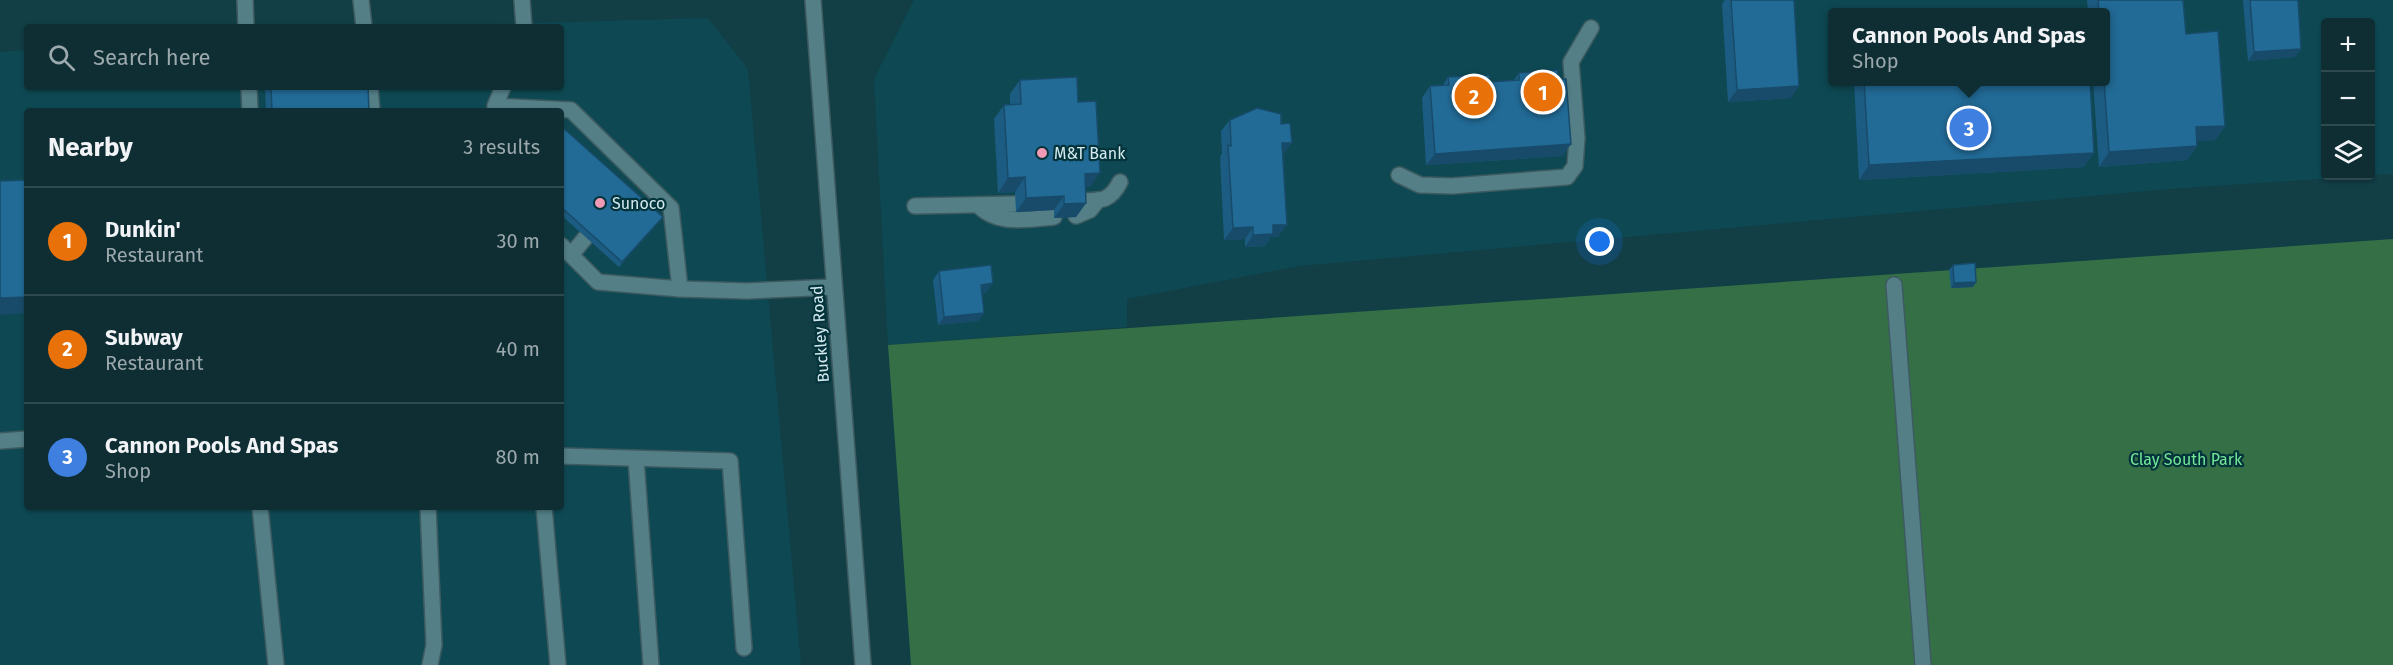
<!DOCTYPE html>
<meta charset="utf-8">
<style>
body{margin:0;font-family:"Fira Sans",sans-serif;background:#17363c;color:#f1f3f6}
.controls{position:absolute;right:18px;top:18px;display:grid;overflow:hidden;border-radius:6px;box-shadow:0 2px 4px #0004}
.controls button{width:54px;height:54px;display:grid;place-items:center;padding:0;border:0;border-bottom:2px solid #2e4a4f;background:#0e2e34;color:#f1f3f6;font:30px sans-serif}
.you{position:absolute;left:1600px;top:242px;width:21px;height:21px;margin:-15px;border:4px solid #fff;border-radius:50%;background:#1a73e8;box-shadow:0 0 0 9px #1a73e833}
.badge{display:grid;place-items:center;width:39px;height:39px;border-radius:50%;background:#f09ab6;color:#fff;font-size:20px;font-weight:700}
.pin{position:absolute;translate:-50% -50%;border:3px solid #fff;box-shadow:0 2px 6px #0006}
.popup{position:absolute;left:1828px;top:8px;width:282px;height:78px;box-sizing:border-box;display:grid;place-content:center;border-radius:6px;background:#0e2e34;filter:drop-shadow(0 2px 4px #0005);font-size:20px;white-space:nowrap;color:#9ba8ac}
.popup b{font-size:22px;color:#f1f3f6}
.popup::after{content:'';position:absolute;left:50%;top:100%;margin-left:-12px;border:12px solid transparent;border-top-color:#0e2e34}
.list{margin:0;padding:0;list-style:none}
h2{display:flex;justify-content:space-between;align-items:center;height:78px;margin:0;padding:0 24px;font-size:26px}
h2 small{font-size:20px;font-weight:400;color:#9ba8ac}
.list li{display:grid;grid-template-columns:39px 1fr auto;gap:18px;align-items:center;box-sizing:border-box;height:108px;padding:0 24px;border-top:2px solid #2e4a4f}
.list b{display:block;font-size:22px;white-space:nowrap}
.list p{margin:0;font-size:20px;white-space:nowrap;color:#9ba8ac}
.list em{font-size:20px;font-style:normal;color:#9ba8ac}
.icon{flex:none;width:33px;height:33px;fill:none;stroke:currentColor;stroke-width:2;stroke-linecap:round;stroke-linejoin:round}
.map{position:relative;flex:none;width:2393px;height:665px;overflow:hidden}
.search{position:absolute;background:#0e2e34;box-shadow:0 2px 4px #0004;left:24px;top:24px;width:540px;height:66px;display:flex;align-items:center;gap:15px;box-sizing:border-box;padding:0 21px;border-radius:6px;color:#9ba8ac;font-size:22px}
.panel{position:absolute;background:#0e2e34;box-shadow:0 2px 4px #0004;left:24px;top:108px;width:540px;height:402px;border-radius:6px}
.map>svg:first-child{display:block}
</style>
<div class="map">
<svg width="2393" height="665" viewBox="0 0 2393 665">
<rect width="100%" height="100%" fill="#123e46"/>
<!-- built -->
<g fill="#0e4953" fill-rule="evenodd">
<path d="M914,0H2393V174L2371,175L2370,22H2326V176H2364L2169,189L1299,266L1127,299V327L888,345L874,79ZM1832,12H2106V82H1832Z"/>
<path d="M708,18L748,69L801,665H0V52L27,50V87H561V27H390ZM27,111H561V507H27Z"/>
</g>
<!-- green -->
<polygon fill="#346f46" points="2393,239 2393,665 911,665 888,345"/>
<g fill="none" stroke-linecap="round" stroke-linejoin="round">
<!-- service casing -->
<g stroke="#3d5b60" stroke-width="18">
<g id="service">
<polyline points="245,0 246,27"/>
<polyline points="361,0 364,27"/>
<polyline points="522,0 524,27"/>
<polyline points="249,87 250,111"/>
<polyline points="370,87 372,111"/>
<polyline points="503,87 495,106 571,110 671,208 680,289 747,291 834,287"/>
<polyline points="1399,175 1420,185 1452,186 1567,177 1575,166 1577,138 1571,62 1591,28"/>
<path d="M1075,201C1098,200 1109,204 1120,182"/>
<path d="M978,205C997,226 1029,219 1054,217"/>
<polyline points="915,206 1016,204"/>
<polyline points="1076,216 1090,210 1098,200"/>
<polyline points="561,245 598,282 680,289"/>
<polyline points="571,255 586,237"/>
<polyline points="1894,285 1923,665"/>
<polyline points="0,441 27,439"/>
<polyline points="561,456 730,461 744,648"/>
<polyline points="636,459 651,665"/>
<polyline points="260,507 276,665"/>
<polyline points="428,507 434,645 430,665"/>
<polyline points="544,507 558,665"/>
</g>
</g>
<!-- tertiary casing -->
<g stroke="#3d5b60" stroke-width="18">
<polyline id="tertiary" points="813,0 863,665"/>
</g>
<!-- service -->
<use href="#service" stroke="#547f87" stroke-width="15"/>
<!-- tertiary -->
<use href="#tertiary" stroke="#547f87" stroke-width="15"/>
</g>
<!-- wall -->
<g fill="#1d5c82">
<polygon points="1725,0 1794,0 1791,98 1728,102 1722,4"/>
<polygon points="2087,0 2183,0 2186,34 2225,126 2215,140 2197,141 2197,146 2187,160 2099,167 2093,81 2106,81 2106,12 2088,12"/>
<polygon points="2243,0 2298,0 2295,57 2248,61"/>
<polygon points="1519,73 1558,79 1571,144 1562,156 1426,165 1422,98 1430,86 1443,85 1448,77 1490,82 1513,81"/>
<polygon points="1020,80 1078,102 1090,187 1086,187 1086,203 1076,217 1054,218 1054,210 1016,212 1015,192 998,193 994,119 1004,105 1010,105 1010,94"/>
<polygon points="1854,81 2090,81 2084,167 1859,180"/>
<polygon points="265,87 368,87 369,111 266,111"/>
<polygon points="1230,120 1283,155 1278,237 1271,237 1265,246 1245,247 1245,239 1224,240 1220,157 1222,153 1221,131"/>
<polygon points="561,126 659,222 619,267 561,215"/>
<polygon points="1953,265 1976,282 1973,287 1951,288 1949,270"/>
<polygon points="939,271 987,292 982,293 984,313 978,321 938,325 933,280"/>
</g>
<!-- shaded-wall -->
<g fill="#184b6a">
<polygon points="2301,49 2295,57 2248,61 2254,52"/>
<polygon points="1799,86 1791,98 1728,102 1737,90"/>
<polygon points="2225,126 2215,140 2186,142 2196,127"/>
<polygon points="1282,143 1292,143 1283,155"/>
<polygon points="1571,144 1562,156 1426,165 1435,154"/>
<polygon points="2197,146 2187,160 2099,167 2109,152"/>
<polygon points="2094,153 2084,167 1859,180 1869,165"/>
<polygon points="1100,173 1090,187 1075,188 1085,174"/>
<polygon points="1025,177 1015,192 998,193 1008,178"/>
<polygon points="1064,196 1054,210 1016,212 1026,198"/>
<polygon points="1086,203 1076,217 1054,218 1064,204"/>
<polygon points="663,217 659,222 619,267 622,262"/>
<polygon points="1273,225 1287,225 1278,237 1271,237 1265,246 1245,247 1253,235"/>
<polygon points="1253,227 1245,239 1224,240 1233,228"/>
<polygon points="1976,282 1973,287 1951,288 1954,283"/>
<polygon points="993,283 987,292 975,293 981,285"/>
<polygon points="27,297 27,313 0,315 0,298"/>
<polygon points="984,313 978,321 938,325 944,317"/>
</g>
<!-- building -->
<g fill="#226b97" stroke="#184b6a" stroke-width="1.5">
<polygon points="1731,0 1794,0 1799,86 1737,90"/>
<polygon points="2098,0 2183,0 2186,34 2218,31 2225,126 2196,127 2197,146 2109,152 2104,81 2106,81 2106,12 2099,12"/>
<polygon points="2250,0 2298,0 2301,49 2254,52"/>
<polygon points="1558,70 1558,79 1566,79 1571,144 1435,154 1430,86 1449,85 1448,77 1489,75 1490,82 1519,80 1519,73"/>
<polygon points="1077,77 1078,102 1096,101 1100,173 1085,174 1086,203 1064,204 1064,196 1026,198 1025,177 1008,178 1004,105 1021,104 1020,80"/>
<polygon points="1864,81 2090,81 2094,153 1869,165"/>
<polygon points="271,87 368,87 369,111 272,111"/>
<polygon points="1257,108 1281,114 1281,124 1290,123 1292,143 1282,143 1287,225 1273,225 1273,234 1253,235 1253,227 1233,228 1228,145 1231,146 1230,120"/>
<polygon points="561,126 663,217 622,262 561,207"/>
<polygon points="27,180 27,297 0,298 0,181"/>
<polygon points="1975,263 1976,282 1954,283 1953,265"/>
<polygon points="991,265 993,283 981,285 984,313 944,317 939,271"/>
</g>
<!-- markers -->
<g fill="#f09ab6" stroke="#04343b" stroke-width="2">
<circle cx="1042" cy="153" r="6"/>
<circle cx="600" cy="203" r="6"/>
</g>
<g text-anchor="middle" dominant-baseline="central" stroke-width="4.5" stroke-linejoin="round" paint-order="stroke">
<!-- poi labels -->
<g font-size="16" fill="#d4eaef" stroke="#04343b" text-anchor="start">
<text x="1054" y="153">M&amp;T Bank</text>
<text x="612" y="203">Sunoco</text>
</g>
<!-- street labels -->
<g font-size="16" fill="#d4eaef" stroke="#04343b">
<text transform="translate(820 334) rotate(-94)">Buckley Road</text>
</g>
<!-- park labels -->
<g font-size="16" fill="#73e797" stroke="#04343b">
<text x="2186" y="459">Clay South Park</text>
</g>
</g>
</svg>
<div class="controls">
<button>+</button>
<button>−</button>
<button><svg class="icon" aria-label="layers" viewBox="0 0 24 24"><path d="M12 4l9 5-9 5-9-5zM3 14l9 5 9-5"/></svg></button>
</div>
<div class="you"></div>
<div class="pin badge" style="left:1543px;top:92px;background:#e8710a">1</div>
<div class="pin badge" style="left:1474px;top:96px;background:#e8710a">2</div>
<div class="pin badge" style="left:1969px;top:128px;background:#3f7fe0">3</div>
<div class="popup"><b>Cannon Pools And Spas</b>Shop</div>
<div class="search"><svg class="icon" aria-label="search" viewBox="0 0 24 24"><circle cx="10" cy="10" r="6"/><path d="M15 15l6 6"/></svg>Search here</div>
<section class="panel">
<h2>Nearby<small>3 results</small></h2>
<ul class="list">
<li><span class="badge" style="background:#e8710a">1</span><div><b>Dunkin'</b><p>Restaurant</p></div><em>30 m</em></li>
<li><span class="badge" style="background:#e8710a">2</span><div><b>Subway</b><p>Restaurant</p></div><em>40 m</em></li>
<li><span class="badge" style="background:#3f7fe0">3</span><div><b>Cannon Pools And Spas</b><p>Shop</p></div><em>80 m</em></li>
</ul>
</section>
</div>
